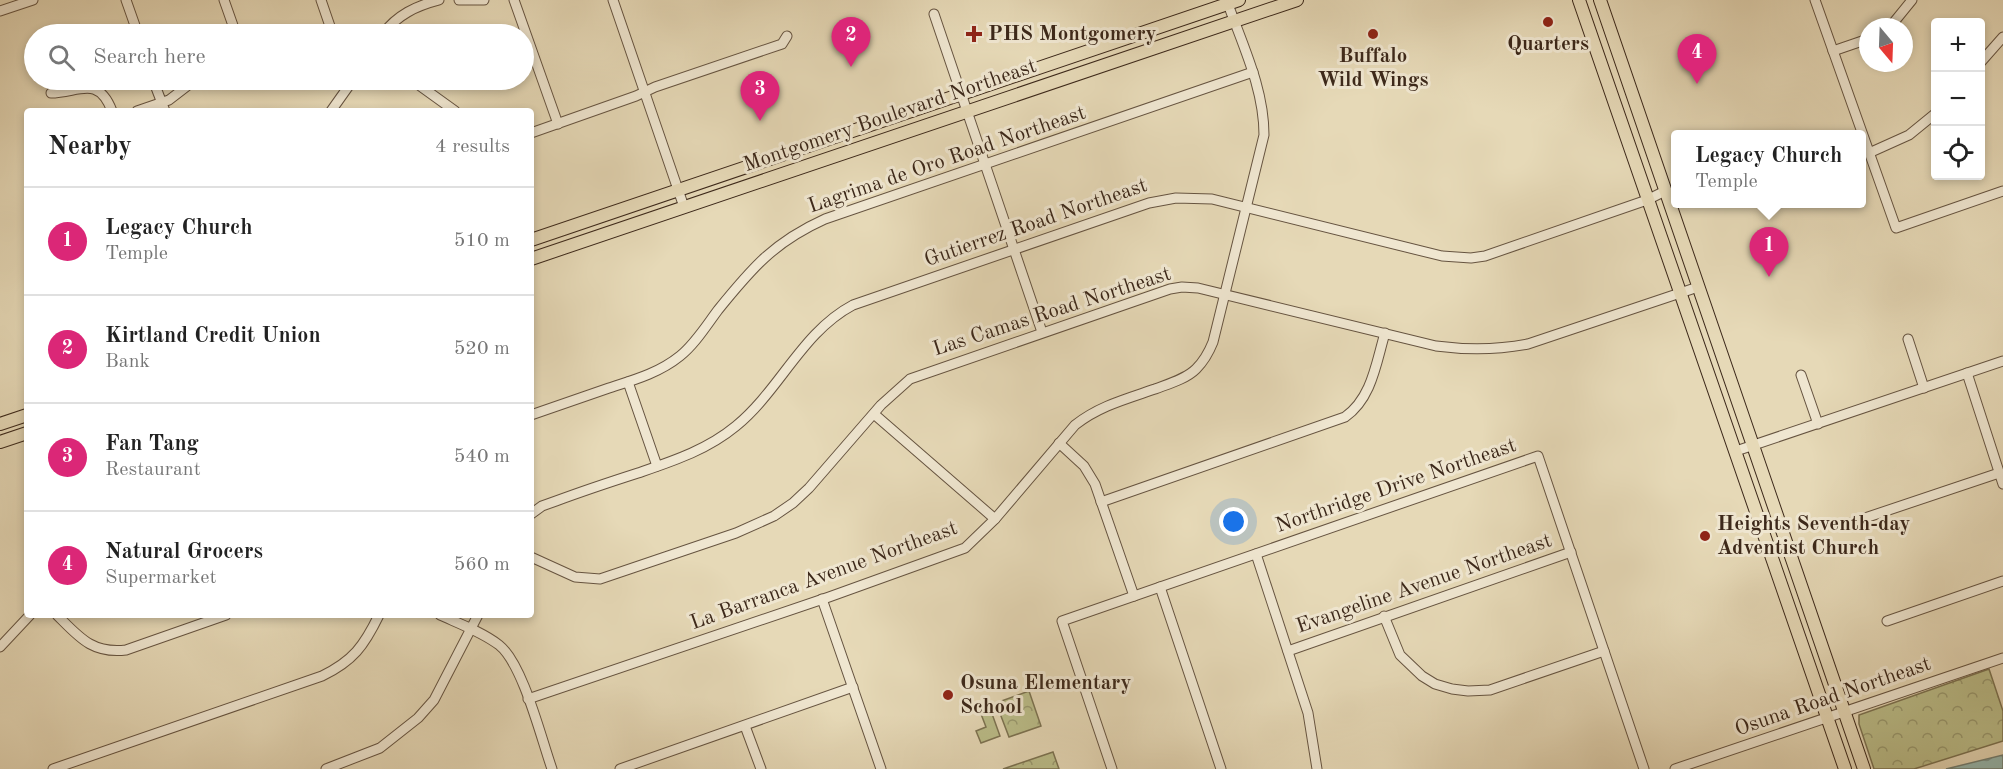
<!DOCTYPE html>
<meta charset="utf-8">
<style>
body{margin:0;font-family:"Old Standard TT",serif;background:#f6f6f6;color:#222}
.controls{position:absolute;right:18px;top:18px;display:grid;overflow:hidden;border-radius:6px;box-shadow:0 3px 9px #0003}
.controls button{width:54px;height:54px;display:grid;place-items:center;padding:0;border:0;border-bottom:2px solid #e0e0e0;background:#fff;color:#222;font:30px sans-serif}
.compass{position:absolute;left:1859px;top:18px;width:54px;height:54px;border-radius:50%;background:#fff;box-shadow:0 3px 9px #0003;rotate:161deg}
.you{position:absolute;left:1234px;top:522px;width:21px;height:21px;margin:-15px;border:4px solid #fff;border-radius:50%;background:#1a73e8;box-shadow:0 0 0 9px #1a73e833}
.badge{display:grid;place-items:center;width:39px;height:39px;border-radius:50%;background:#db2777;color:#fff;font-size:20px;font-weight:700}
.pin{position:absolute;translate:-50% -50px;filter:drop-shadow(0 2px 3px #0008)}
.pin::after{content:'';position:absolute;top:32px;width:21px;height:18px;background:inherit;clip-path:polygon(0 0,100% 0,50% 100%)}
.popup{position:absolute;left:1671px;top:130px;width:195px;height:78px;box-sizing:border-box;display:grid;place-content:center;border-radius:6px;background:#fff;filter:drop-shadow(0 2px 4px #0005);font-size:20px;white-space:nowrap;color:#767676}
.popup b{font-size:22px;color:#222}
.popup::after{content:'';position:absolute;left:50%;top:100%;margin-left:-12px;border:12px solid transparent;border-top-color:#fff}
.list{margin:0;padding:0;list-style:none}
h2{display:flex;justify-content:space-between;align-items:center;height:78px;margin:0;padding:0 24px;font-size:26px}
h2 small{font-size:20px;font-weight:400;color:#767676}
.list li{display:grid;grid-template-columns:39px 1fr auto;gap:18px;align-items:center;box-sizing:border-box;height:108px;padding:0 24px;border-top:2px solid #e0e0e0}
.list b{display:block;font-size:22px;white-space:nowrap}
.list p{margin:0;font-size:20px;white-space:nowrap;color:#767676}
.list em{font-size:20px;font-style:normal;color:#767676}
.icon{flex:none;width:33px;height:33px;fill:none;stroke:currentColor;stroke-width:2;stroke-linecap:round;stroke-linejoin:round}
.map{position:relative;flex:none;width:2003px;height:769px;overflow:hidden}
.search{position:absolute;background:#fff;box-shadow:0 3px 9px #0003;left:24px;top:24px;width:510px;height:66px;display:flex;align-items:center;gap:15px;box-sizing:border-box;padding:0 21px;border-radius:33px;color:#767676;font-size:22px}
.panel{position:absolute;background:#fff;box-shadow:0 3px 9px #0003;left:24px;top:108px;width:510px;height:510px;border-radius:6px}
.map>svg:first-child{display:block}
</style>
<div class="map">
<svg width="2003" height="769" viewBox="0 0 2003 769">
<defs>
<pattern id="park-crowns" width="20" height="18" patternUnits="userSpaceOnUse" patternTransform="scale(1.5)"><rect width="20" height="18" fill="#bbbe8a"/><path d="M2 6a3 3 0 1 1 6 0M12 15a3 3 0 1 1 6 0" fill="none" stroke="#999a70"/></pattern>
<pattern id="water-waves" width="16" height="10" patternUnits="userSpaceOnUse" patternTransform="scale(1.5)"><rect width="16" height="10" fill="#96bab2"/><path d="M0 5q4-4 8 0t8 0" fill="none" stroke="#7c9790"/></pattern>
</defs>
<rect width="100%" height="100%" fill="#e6d9b7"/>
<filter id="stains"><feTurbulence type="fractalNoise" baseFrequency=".00333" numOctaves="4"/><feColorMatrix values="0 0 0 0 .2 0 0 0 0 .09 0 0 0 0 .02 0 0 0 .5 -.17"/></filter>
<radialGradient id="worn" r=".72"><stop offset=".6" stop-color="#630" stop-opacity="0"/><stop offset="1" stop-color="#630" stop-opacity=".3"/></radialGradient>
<!-- grass -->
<polygon fill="#bbbe8a" stroke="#7c7352" stroke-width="1.5" points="991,711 1000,736 981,743 976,731 986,727 981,714"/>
<!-- park -->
<g fill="url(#park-crowns)" stroke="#7c7352" stroke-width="1.5">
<polygon points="1989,669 2003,711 2003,741 1914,769 1874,769 1859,724 1859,715"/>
<polygon points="1029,691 1041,726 1009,737 996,703"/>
<polygon points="1053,752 1059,769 1003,769"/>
</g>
<!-- water -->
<polygon fill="url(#water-waves)" stroke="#728075" stroke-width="1.5" points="2003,755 2003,769 1946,769"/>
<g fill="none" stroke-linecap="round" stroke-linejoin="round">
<!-- minor casing -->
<g stroke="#665441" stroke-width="11">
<g id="minor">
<polyline points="126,0 138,34"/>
<polyline points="224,0 236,34"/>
<polyline points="321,0 332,32"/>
<polyline points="459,0 484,0"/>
<polyline points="514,0 558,124"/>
<polyline points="613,0 684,207"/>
<polyline points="1815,0 1896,228 2003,191"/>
<polyline points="0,11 33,0"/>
<polyline points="934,14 1042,332"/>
<polyline points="1890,27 1912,0"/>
<polyline points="317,34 332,32 344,34"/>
<path d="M383,34C397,15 416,6 439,0"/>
<polyline points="1833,51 1868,39"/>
<polyline points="1980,63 2003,37"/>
<polyline points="153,80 165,111"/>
<polyline points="412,80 455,111"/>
<path d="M51,93C78,93 98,74 112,111"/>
<polyline points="137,111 169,100 195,80"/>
<polyline points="331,111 353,80"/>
<polyline points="531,133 636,96 655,87 782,44 787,36"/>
<polyline points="1869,153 1909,135 1936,113"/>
<polyline points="1908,339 1924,388"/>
<polyline points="1967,373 2003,484"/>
<polyline points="1801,375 1818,424"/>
<polyline points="628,382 657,466"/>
<polyline points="874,414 995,519"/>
<path d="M531,415C557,406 583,397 609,388C634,380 659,373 680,356C695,344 706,326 718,310C752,268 774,242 825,219L1253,72"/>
<polyline points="1059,443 1084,466 1095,484 1134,596"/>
<polyline points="1736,451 2003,361"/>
<path d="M1101,502L1345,417C1372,398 1376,363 1385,333"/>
<path d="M531,514L542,506L556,501C583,491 610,482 638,473C673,461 707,450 736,426C780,390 802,332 853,305L1149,203L1176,198L1212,199L1442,256L1471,258L1485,256L1647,200L1665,191"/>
<polyline points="1853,522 1999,473"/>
<polyline points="1256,554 1308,713 1317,769"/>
<path d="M531,557L575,577L600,579L736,533L774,516L793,503L809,488L881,405L910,379L1170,289L1182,287L1198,288L1436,346C1467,350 1497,350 1528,344L1698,287"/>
<polyline points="1160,587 1221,769"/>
<polyline points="822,599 881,769"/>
<path d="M57,615C79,637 92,654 126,650L226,615"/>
<path d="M440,615C460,624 482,632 499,645C523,664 541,738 552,769"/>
<polyline points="1384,616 1400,655 1422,676 1435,684 1452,689 1468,691 1490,690 1604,651"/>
<polyline points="1887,621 2003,581"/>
<polyline points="0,647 30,615"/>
<polyline points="1288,651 1571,552"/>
<path d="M528,699L829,597L965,548L995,519L1075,425C1099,406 1126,399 1155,389C1168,384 1186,379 1196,369C1204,361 1209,352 1213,342L1264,135C1264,89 1243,46 1228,4"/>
<polyline points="745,726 761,769"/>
<path d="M53,769L322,676C353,661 364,646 379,615"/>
<polyline points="326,769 380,748 418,718 434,700 478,615"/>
<polyline points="620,769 853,687"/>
<polyline points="1112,769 1062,621 1538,456 1644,769"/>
<polyline points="1675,769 2003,658"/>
</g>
</g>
<!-- major casing -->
<g stroke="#3c281a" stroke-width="14">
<g id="major">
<polyline points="1579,0 1845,769"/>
<polyline points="1600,0 1864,769"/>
<polyline points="531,240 1239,0"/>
<polyline points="531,259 1297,0"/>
<polyline points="0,424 27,415"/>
<polyline points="0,442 27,433"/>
</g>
</g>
<!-- minor -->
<use href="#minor" stroke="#efe6d0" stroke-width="9"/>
<!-- major -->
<use href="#major" stroke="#e6d9b7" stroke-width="12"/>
</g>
<!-- markers -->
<g fill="#8f2418" stroke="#efe6d0" stroke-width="2">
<circle cx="1548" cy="22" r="6"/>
<path d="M971 25h6v6h6v6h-6v6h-6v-6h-6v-6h6z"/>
<circle cx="1373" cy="34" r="6"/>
<circle cx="1705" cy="536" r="6"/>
<circle cx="948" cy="695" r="6"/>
</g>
<g text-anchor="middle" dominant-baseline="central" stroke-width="6" stroke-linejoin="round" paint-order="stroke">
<!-- poi labels -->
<g font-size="21" font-weight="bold" fill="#3c281a" stroke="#efe6d0" text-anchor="start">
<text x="988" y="34">PHS Montgomery</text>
<text x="1548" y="44" text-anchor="middle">Quarters</text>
<text x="1373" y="56" text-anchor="middle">Buffalo<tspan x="1373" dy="24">Wild Wings</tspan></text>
<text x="1717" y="524">Heights Seventh-day<tspan x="1717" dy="24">Adventist Church</tspan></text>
<text x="960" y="683">Osuna Elementary<tspan x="960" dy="24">School</tspan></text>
</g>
<!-- street labels -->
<g font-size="21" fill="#3c281a" stroke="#efe6d0">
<text transform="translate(890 116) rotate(-19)">Montgomery Boulevard Northeast</text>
<text transform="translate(947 160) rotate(-19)">Lagrima de Oro Road Northeast</text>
<text transform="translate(1036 223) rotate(-19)">Gutierrez Road Northeast</text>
<text transform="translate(1052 312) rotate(-18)">Las Camas Road Northeast</text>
<text transform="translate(1396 486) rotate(-19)">Northridge Drive Northeast</text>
<text transform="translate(824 576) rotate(-20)">La Barranca Avenue Northeast</text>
<text transform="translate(1424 584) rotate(-19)">Evangeline Avenue Northeast</text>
<text transform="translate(1833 697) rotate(-19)">Osuna Road Northeast</text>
</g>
</g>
<rect width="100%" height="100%" filter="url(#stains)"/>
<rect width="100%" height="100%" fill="url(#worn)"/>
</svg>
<div class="controls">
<button>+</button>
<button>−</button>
<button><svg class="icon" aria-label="locate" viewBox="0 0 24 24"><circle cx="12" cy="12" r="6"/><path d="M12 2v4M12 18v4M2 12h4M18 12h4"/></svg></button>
</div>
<svg class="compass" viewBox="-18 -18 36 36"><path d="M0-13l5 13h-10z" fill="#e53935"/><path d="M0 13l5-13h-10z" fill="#767676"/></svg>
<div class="you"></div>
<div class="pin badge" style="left:1769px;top:277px">1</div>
<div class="popup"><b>Legacy Church</b>Temple</div>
<div class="pin badge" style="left:851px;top:67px">2</div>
<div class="pin badge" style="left:760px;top:121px">3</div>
<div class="pin badge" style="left:1697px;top:84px">4</div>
<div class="search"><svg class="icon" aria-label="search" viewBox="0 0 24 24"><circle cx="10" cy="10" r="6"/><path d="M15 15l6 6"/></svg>Search here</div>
<section class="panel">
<h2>Nearby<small>4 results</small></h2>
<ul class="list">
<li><span class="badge">1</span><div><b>Legacy Church</b><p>Temple</p></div><em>510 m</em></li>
<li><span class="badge">2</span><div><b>Kirtland Credit Union</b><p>Bank</p></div><em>520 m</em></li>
<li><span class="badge">3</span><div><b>Fan Tang</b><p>Restaurant</p></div><em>540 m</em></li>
<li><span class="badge">4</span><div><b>Natural Grocers</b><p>Supermarket</p></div><em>560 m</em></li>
</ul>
</section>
</div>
